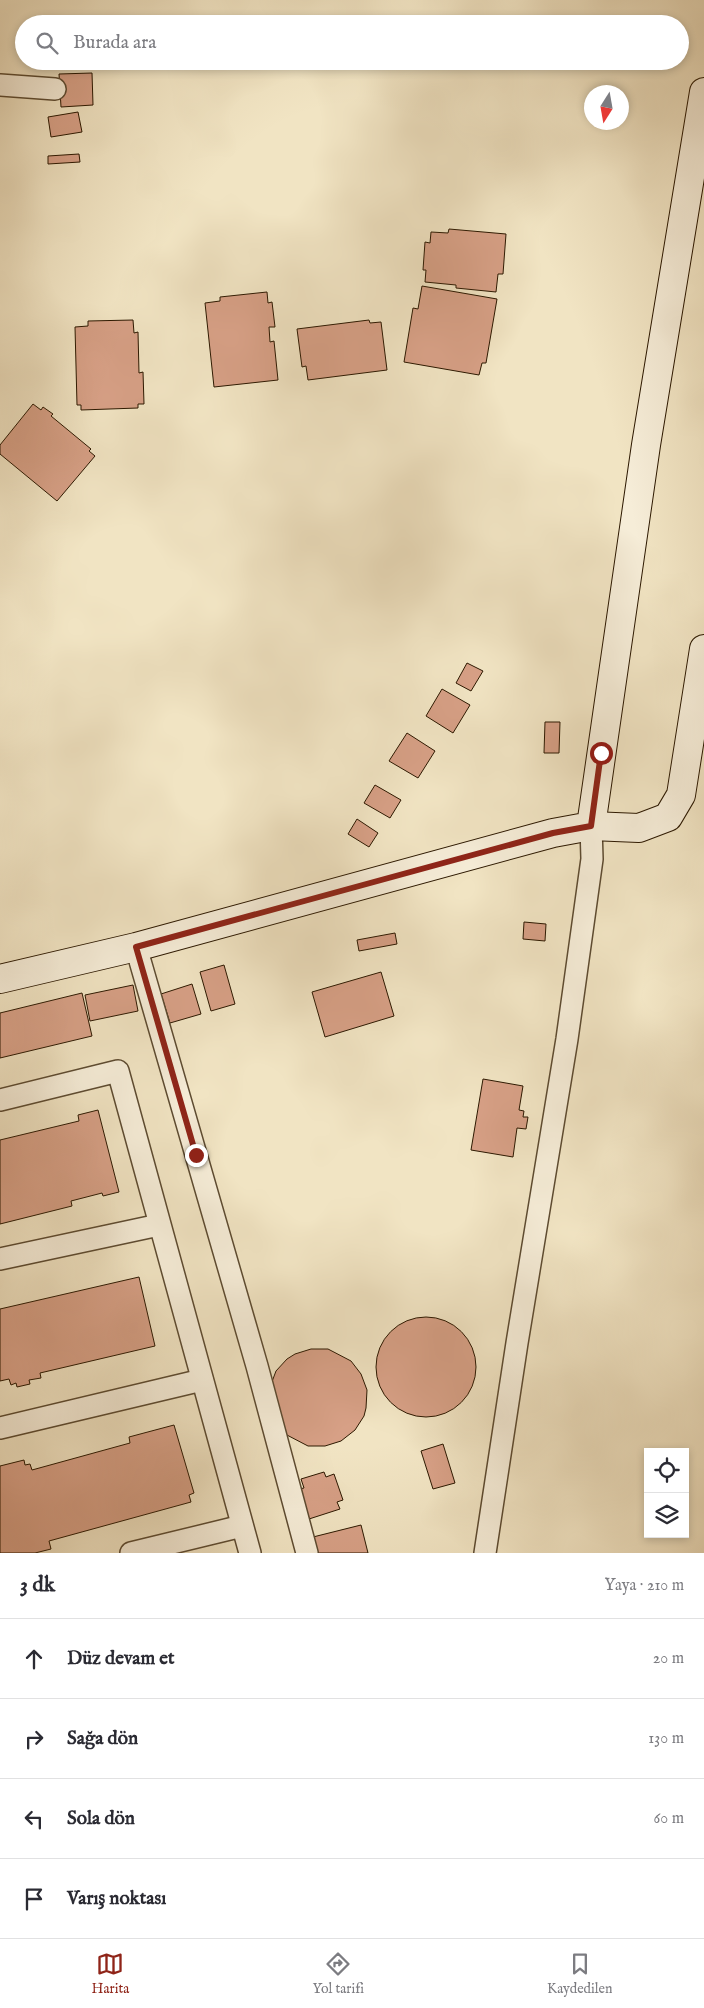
<!DOCTYPE html>
<html lang="tr">
<meta charset="utf-8">
<style>
body{margin:0;font-family:"IM FELL English",serif;background:#f2f2f3;color:#2b2b33}
.controls{position:absolute;right:15px;bottom:15px;display:grid;overflow:hidden;border-radius:0px;box-shadow:0 2px 8px #0003}
.controls button{width:45px;height:45px;display:grid;place-items:center;padding:0;border:0;border-bottom:1px solid #e1e1e2;background:#fff;color:#2b2b33;font:25px sans-serif}
.compass{position:absolute;left:584px;top:85px;width:45px;height:45px;border-radius:50%;background:#fff;box-shadow:0 2px 8px #0003;rotate:191deg}
.stop{position:absolute;width:15px;height:15px;margin:-11px;border:4px solid #8f2418;border-radius:50%;background:#fff}
.stop.end{background:#8f2418;border-color:#fff;box-shadow:0 1px 5px #0008}
.list{margin:0;padding:0;list-style:none}
h2{display:flex;justify-content:space-between;align-items:center;height:65px;margin:0;padding:0 20px;font-size:21px}
h2 small{font-size:16px;font-weight:400;color:#7c7c81}
.list li{display:grid;grid-template-columns:32px 1fr auto;gap:15px;align-items:center;box-sizing:border-box;height:80px;padding:0 20px;border-top:1px solid #e1e1e2}
.list b{display:block;font-size:19px;white-space:nowrap}
.list em{font-size:16px;font-style:normal;color:#7c7c81}
.icon{flex:none;width:28px;height:28px;fill:none;stroke:currentColor;stroke-width:2;stroke-linecap:round;stroke-linejoin:round}
.map{position:relative;flex:none;width:704px;height:1553px;overflow:hidden}
.search{position:absolute;background:#fff;box-shadow:0 2px 8px #0003;left:15px;right:15px;top:15px;height:55px;display:flex;align-items:center;gap:12px;box-sizing:border-box;padding:0 18px;border-radius:28px;color:#7c7c81;font-size:19px}
.sheet{height:385px;background:#fff}
nav{display:flex;justify-content:space-around;align-items:center;box-sizing:border-box;height:70px;border-top:1px solid #e1e1e2;background:#fff;font-size:14px;color:#7c7c81}
nav a{display:grid;justify-items:center;gap:2px}
nav .on{color:#8f2418}
.map>svg:first-child{display:block}
</style>
<div class="map">
<svg width="704" height="1553" viewBox="0 0 704 1553">
<rect width="100%" height="100%" fill="#f1e4c3"/>
<filter id="stains"><feTurbulence type="fractalNoise" baseFrequency=".004" numOctaves="4"/><feColorMatrix values="0 0 0 0 .2 0 0 0 0 .09 0 0 0 0 .02 0 0 0 .5 -.17"/></filter>
<radialGradient id="worn" r=".72"><stop offset=".6" stop-color="#630" stop-opacity="0"/><stop offset="1" stop-color="#630" stop-opacity=".3"/></radialGradient>
<!-- building -->
<g fill="#d7a086" stroke="#2c1800">
<polygon points="92,73 93,105 61,107 59,74"/>
<polygon points="78,112 82,132 51,137 48,117"/>
<polygon points="79,154 80,162 48,164 48,156"/>
<polygon points="449,229 506,234 503,274 498,274 496,292 456,288 456,285 425,282 426,270 423,270 425,242 430,243 431,232 448,233"/>
<polygon points="422,286 497,299 486,363 482,363 479,375 404,362 413,308 418,309"/>
<polygon points="267,292 268,303 272,302 275,327 269,327 270,342 274,341 278,380 214,387 205,303 220,301 220,297"/>
<polygon points="133,320 134,333 138,332 139,373 143,372 144,404 138,404 138,408 81,410 81,405 77,405 75,327 88,326 88,321"/>
<polygon points="369,320 370,323 381,322 387,370 308,380 306,366 302,367 297,329"/>
<polygon points="33,404 41,410 43,407 53,414 51,416 91,449 89,451 95,456 57,501 0,454 0,445"/>
<polygon points="467,663 483,671 471,691 456,683"/>
<polygon points="442,689 470,705 453,733 426,716"/>
<polygon points="545,722 560,722 559,753 544,753"/>
<polygon points="407,733 435,751 418,778 389,761"/>
<polygon points="375,785 401,800 390,818 364,803"/>
<polygon points="357,819 378,833 369,847 348,834"/>
<polygon points="524,922 546,924 545,941 523,939"/>
<polygon points="395,933 397,944 359,951 357,940"/>
<polygon points="224,965 235,1004 211,1011 200,972"/>
<polygon points="381,972 394,1016 325,1037 312,992"/>
<polygon points="192,984 201,1014 170,1023 161,994"/>
<polygon points="133,985 138,1011 90,1021 85,995"/>
<polygon points="82,993 92,1036 0,1058 0,1013"/>
<polygon points="483,1079 523,1086 519,1110 524,1111 523,1117 528,1117 526,1129 517,1128 513,1157 471,1150"/>
<polygon points="98,1110 119,1192 103,1196 102,1193 71,1201 72,1206 0,1224 0,1140 79,1121 78,1115"/>
<polygon points="139,1277 155,1346 40,1373 41,1378 29,1380 30,1384 17,1387 16,1383 11,1385 9,1379 0,1381 0,1309"/>
<circle cx="426" cy="1367" r="50"/>
<polygon points="311,1349 328,1349 351,1361 361,1374 367,1390 366,1408 364,1416 355,1430 341,1441 325,1446 308,1446 285,1434 270,1387 276,1371 287,1359 295,1354"/>
<polygon points="174,1425 194,1493 189,1495 191,1502 49,1541 51,1549 35,1553 0,1553 0,1466 24,1460 25,1465 30,1464 32,1470 130,1443 129,1437"/>
<polygon points="443,1444 455,1483 433,1489 421,1451"/>
<polygon points="324,1472 326,1477 334,1474 343,1500 337,1502 340,1509 309,1519 299,1489 304,1488 301,1479"/>
<polygon points="361,1525 368,1553 317,1553 313,1537"/>
</g>
<g fill="none" stroke-linecap="round" stroke-linejoin="round">
<!-- street casing -->
<g stroke="#5d4b31" stroke-width="24">
<g id="street">
<polyline points="0,85 55,89"/>
<polyline points="136,947 257,1366 307,1553"/>
<polyline points="0,1100 118,1071 250,1553"/>
<polyline points="0,1259 159,1225"/>
<polyline points="0,1428 202,1380"/>
<polyline points="131,1553 242,1526"/>
<polyline points="485,1553 517,1343 567,1039 592,859 591,826"/>
</g>
</g>
<!-- secondary casing -->
<g stroke="#2c1800" stroke-width="30">
<g id="secondary">
<polyline points="591,826 639,828 668,817 681,795 704,649"/>
<polyline points="0,979 136,947 553,833 591,826 646,445 704,92"/>
</g>
</g>
<!-- street -->
<use href="#street" stroke="#f6edd8" stroke-width="21"/>
<!-- secondary -->
<use href="#secondary" stroke="#f6edd8" stroke-width="28"/>
</g>
<g fill="none" stroke-linecap="round" stroke-linejoin="round">
<!-- route -->
<polyline stroke="#8f2418" stroke-width="6" points="196,1155 136,947 553,833 591,826 601,753"/>
</g>
<rect width="100%" height="100%" filter="url(#stains)"/>
<rect width="100%" height="100%" fill="url(#worn)"/>
</svg>
<div class="controls">
<button><svg class="icon" aria-label="locate" viewBox="0 0 24 24"><circle cx="12" cy="12" r="6"/><path d="M12 2v4M12 18v4M2 12h4M18 12h4"/></svg></button>
<button><svg class="icon" aria-label="layers" viewBox="0 0 24 24"><path d="M12 4l9 5-9 5-9-5zM3 14l9 5 9-5"/></svg></button>
</div>
<svg class="compass" viewBox="-18 -18 36 36"><path d="M0-13l5 13h-10z" fill="#e53935"/><path d="M0 13l5-13h-10z" fill="#7c7c81"/></svg>
<div class="stop" style="left:601px;top:753px"></div>
<div class="stop end" style="left:196px;top:1155px"></div>
<div class="search"><svg class="icon" aria-label="search" viewBox="0 0 24 24"><circle cx="10" cy="10" r="6"/><path d="M15 15l6 6"/></svg>Burada ara</div>
</div>
<section class="sheet">
<h2>3 dk<small>Yaya · 210 m</small></h2>
<ul class="list">
<li><svg class="icon" aria-label="ahead" viewBox="0 0 24 24"><path d="M12 20V5M6 11l6-6 6 6"/></svg><div><b>Düz devam et</b></div><em>20 m</em></li>
<li><svg class="icon" aria-label="right" viewBox="0 0 24 24"><path d="M7 20v-9h11M14 6l5 5-5 5"/></svg><div><b>Sağa dön</b></div><em>130 m</em></li>
<li><svg class="icon" aria-label="left" viewBox="0 0 24 24"><path d="M17 20v-9H6M10 6l-5 5 5 5"/></svg><div><b>Sola dön</b></div><em>60 m</em></li>
<li><svg class="icon" aria-label="arrive" viewBox="0 0 24 24"><path d="M6 21V4h12l-3 4 3 4H6"/></svg><div><b>Varış noktası</b></div></li>
</ul>
</section>
<nav>
<a class="on"><svg class="icon" aria-label="map" viewBox="0 0 24 24"><path d="M3 6l6-2 6 2 6-2v14l-6 2-6-2-6 2zM9 4v14M15 6v14"/></svg>Harita</a>
<a><svg class="icon" aria-label="directions" viewBox="0 0 24 24"><path d="M12 3l9 9-9 9-9-9zM9 14v-3h6M13 9l2 2-2 2"/></svg>Yol tarifi</a>
<a><svg class="icon" aria-label="saved" viewBox="0 0 24 24"><path d="M7 4h10v16l-5-4-5 4z"/></svg>Kaydedilen</a>
</nav>
